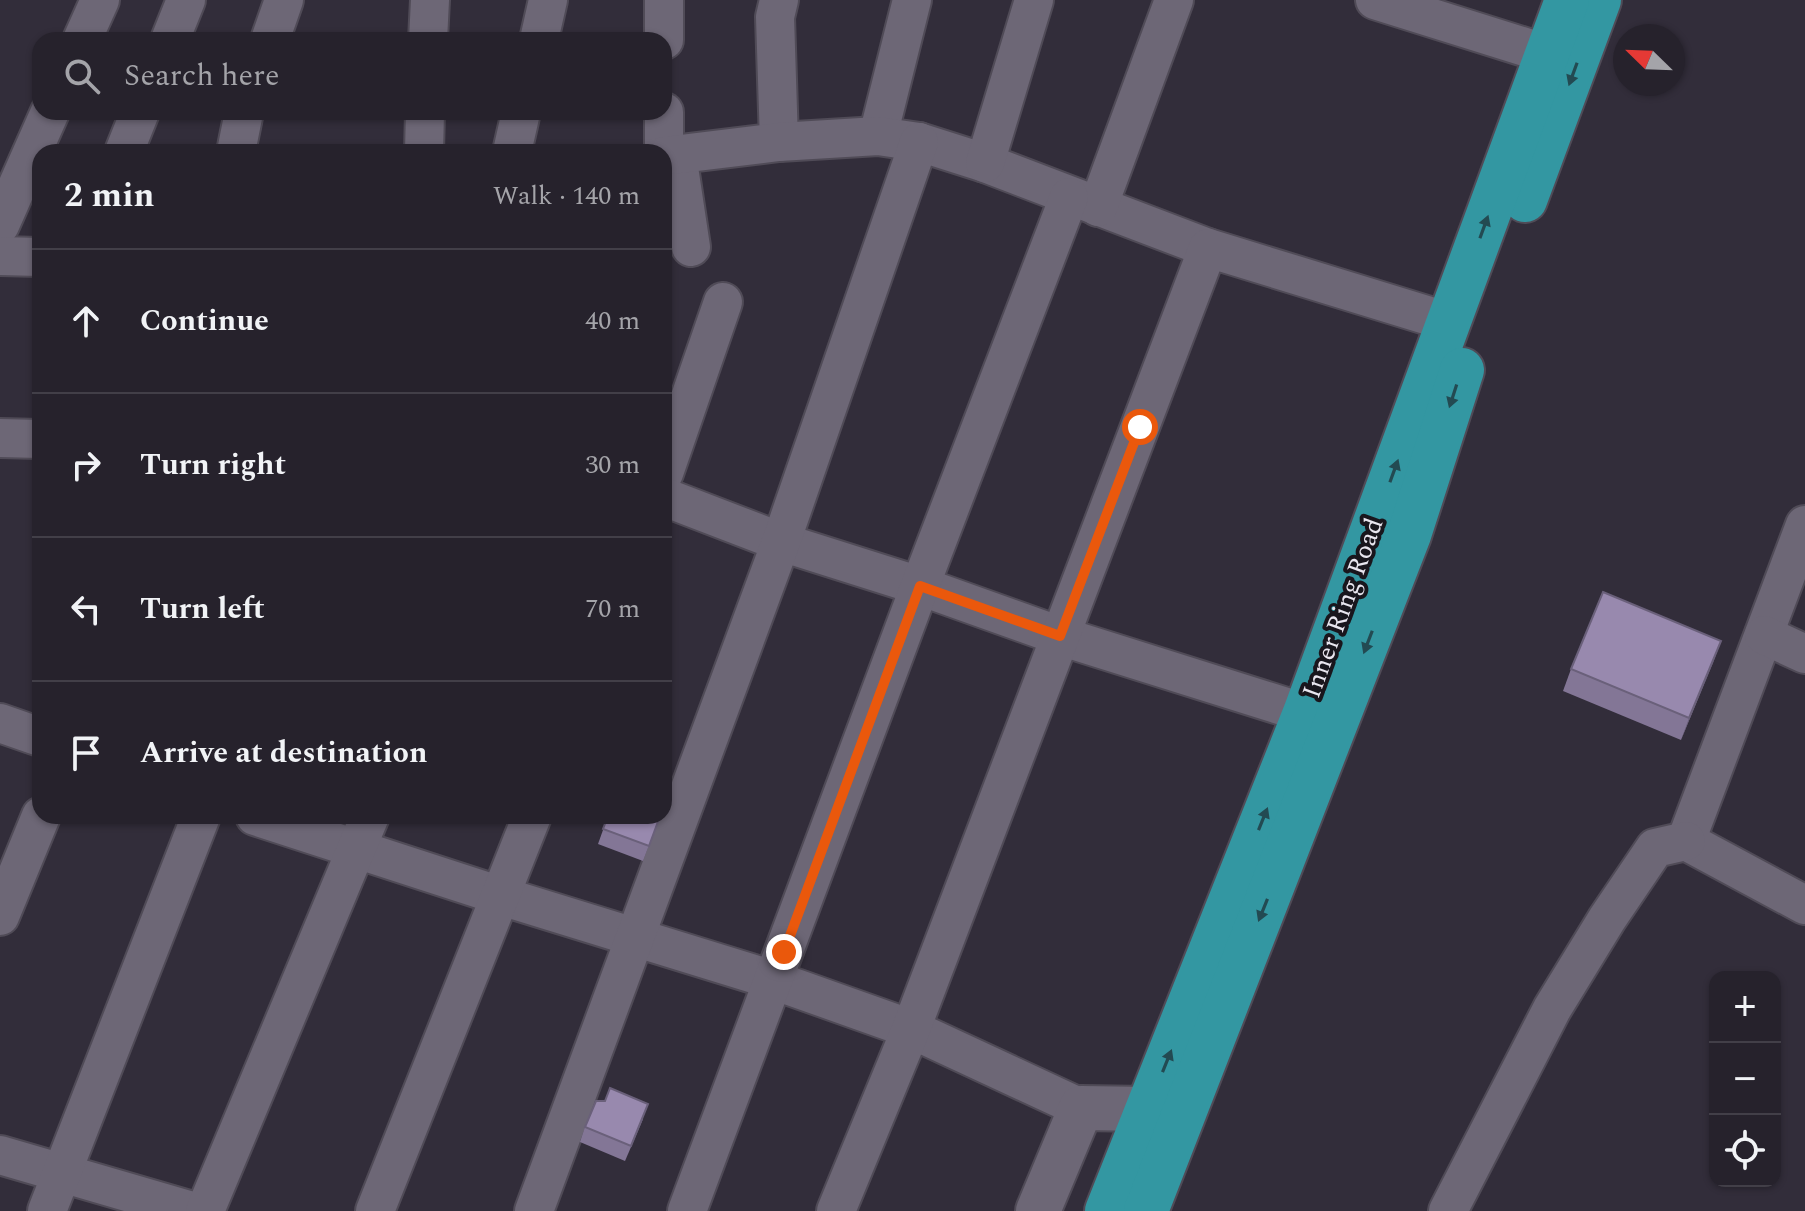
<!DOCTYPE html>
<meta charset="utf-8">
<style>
body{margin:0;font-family:Spectral,serif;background:#2e2a34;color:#f1f3f6}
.controls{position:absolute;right:24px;bottom:24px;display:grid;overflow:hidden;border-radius:16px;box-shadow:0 2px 6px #0004}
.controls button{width:72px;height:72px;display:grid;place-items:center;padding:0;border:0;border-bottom:2px solid #423f48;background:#26222c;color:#f1f3f6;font:40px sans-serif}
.compass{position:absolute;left:1613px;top:24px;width:72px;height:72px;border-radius:50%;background:#26222c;box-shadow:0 2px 6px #0004;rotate:293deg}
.stop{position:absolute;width:24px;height:24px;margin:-18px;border:6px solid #ea580c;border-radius:50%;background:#fff}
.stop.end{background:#ea580c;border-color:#fff;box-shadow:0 2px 8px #0008}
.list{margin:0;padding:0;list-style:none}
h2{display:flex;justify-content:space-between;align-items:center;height:104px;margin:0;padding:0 32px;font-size:34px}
h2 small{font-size:26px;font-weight:400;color:#a4a4a9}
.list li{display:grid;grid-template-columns:52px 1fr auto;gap:24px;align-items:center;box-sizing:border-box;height:144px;padding:0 32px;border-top:2px solid #423f48}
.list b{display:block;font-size:30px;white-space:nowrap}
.list em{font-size:26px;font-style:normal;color:#a4a4a9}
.icon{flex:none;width:44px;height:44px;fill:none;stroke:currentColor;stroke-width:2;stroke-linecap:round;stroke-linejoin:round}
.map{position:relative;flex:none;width:1805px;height:1211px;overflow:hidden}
.search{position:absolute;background:#26222c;box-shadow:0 2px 6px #0004;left:32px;top:32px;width:640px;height:88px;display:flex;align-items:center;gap:20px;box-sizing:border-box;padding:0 28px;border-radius:24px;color:#a4a4a9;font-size:30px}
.panel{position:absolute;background:#26222c;box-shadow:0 2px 6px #0004;left:32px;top:144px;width:640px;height:680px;border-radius:24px}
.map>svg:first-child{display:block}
</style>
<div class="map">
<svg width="1805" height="1211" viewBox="0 0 1805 1211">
<rect width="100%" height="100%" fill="#322d3a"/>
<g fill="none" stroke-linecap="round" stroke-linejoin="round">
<!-- street casing -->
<g stroke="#504b57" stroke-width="42">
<g id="street">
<polyline points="1375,0 1547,54"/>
<polyline points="82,40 100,0"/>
<polyline points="170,40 186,0"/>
<polyline points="270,40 284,0"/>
<polyline points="428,40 430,0"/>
<polyline points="539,40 548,0"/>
<polyline points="664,40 664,0"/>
<polyline points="878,136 912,0"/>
<polyline points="779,142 775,17 779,0"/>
<polyline points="124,152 140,112"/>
<polyline points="236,152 244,112"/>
<polyline points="424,152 425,112"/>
<polyline points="512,152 521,112"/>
<polyline points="664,152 664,112"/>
<polyline points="677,154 691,247"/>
<polyline points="664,156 779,142 878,136 919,142 985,163 1208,248"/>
<polyline points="985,163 1034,0"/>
<polyline points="1098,207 1174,0"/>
<polyline points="0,225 50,112"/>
<polyline points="0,256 40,257"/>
<polyline points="0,438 40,439"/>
<polyline points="664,473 723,302"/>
<polyline points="664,497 781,542 920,586 1060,636 1305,713"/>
<polyline points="1805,525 1686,841 1805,905"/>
<polyline points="1764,635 1805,654"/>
<polyline points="0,723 40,737"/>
<polyline points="255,816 501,896 773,980 911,1029 1081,1108"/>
<polyline points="0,916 41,816"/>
<polyline points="0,1155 192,1211"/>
<polyline points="47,1211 201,816"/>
<polyline points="205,1211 370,816"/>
<polyline points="375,1211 532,816"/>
<polyline points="534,1211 781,542 919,142"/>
<polyline points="687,1211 920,586 1069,197"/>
<polyline points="836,1211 911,1029 1208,248 1449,322"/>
<polyline points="1448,1211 1552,1009 1607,919 1655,848 1686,841"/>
</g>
</g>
<!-- secondary casing -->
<g stroke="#504b57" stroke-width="48">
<polyline id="secondary" points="1038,1211 1081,1108 1149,1109"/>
</g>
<!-- highway casing -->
<g stroke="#504b57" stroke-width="48">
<g id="highway">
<polyline points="1525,200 1599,0"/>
<polyline points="1107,1211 1305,713 1567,0"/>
<polyline points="1146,1211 1409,535 1462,370"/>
</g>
</g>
<!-- street -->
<use href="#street" stroke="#6d6776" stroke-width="38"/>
<!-- secondary -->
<use href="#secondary" stroke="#6d6776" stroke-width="44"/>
<!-- highway -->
<use href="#highway" stroke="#3397a2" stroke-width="44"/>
</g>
<!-- wall -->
<g fill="#837696">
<polygon points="1721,641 1681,740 1563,691 1571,669"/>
<polygon points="608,816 660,816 643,861 598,844"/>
<polygon points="643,1119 625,1161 580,1142 585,1127"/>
</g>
<!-- shaded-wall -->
<polygon fill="#6a607a" points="1721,641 1713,663 1681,740 1689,718"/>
<!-- building -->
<g fill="#9889ae" stroke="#6a607a" stroke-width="2">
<polygon points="1603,592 1721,641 1689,718 1571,669"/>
<polygon points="608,816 660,816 649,846 603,829"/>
<polygon points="610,1088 648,1104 631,1146 585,1127 596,1101 605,1101"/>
</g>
<!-- one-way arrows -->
<defs><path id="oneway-solid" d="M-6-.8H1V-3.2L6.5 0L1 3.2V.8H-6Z" transform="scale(2)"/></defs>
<g fill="#234a52">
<use href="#oneway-solid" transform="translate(1573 74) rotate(110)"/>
<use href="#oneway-solid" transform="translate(1484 227) rotate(-70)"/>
<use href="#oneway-solid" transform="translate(1453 396) rotate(108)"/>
<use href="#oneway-solid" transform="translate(1394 471) rotate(-70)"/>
<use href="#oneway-solid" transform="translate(1368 642) rotate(111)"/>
<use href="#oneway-solid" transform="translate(1263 819) rotate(-68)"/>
<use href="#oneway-solid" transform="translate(1263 910) rotate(112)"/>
<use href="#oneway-solid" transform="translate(1167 1061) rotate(-68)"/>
</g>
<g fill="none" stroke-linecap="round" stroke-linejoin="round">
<!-- route -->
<polyline stroke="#ea580c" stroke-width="10" points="784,952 920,586 1060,636 1140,427"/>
</g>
<g text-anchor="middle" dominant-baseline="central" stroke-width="8" stroke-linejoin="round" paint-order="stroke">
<!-- street labels -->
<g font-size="26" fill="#e9e6ef" stroke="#19161d">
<text transform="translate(1343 608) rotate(-70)">Inner Ring Road</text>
</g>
</g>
</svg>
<div class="controls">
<button>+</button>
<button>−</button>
<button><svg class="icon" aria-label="locate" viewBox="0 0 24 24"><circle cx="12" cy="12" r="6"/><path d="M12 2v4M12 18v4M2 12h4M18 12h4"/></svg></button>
</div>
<svg class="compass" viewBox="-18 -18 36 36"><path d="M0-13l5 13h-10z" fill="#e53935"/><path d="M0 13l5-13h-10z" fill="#a4a4a9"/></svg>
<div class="stop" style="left:1140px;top:427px"></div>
<div class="stop end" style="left:784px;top:952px"></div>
<div class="search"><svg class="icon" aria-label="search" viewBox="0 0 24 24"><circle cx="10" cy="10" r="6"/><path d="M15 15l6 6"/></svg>Search here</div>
<section class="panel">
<h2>2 min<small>Walk · 140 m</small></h2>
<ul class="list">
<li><svg class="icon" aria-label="ahead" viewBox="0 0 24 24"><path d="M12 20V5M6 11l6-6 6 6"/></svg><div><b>Continue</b></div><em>40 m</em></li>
<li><svg class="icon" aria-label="right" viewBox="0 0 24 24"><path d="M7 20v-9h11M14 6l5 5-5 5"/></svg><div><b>Turn right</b></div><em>30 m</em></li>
<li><svg class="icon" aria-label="left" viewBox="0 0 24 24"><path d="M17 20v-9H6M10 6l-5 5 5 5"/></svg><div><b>Turn left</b></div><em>70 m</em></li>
<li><svg class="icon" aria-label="arrive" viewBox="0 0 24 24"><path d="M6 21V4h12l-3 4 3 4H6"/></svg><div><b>Arrive at destination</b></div></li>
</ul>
</section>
</div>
